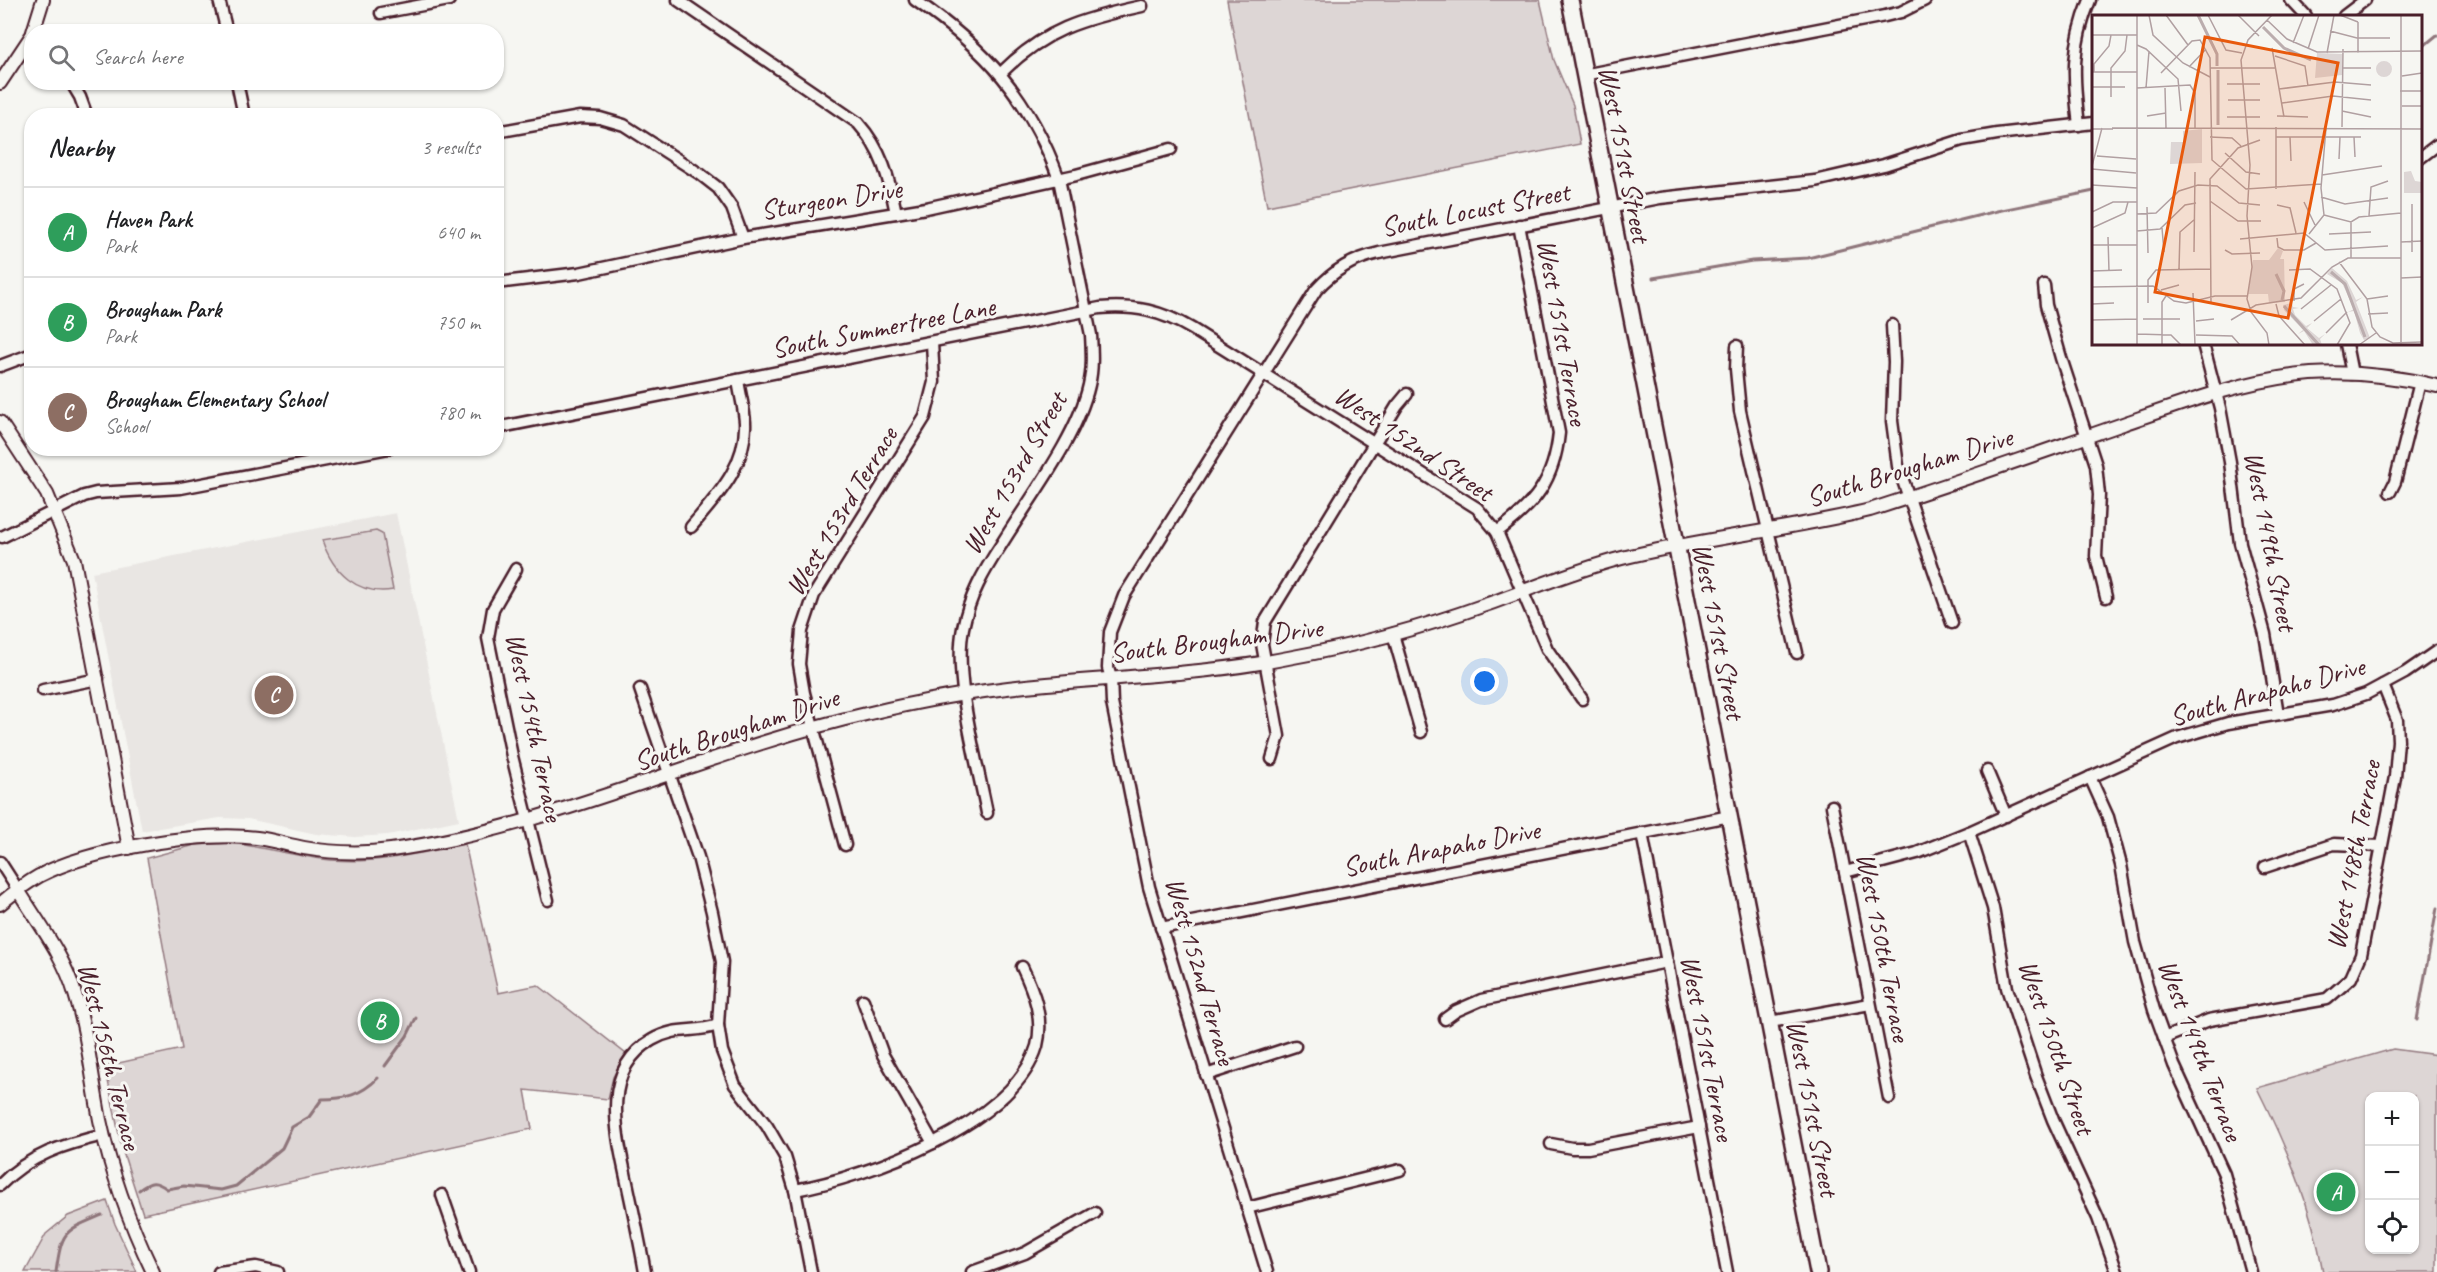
<!DOCTYPE html>
<meta charset="utf-8">
<style>
body{margin:0;font-family:Caveat,sans-serif;background:#f2f2f2;color:#202124}
.controls{position:absolute;right:18px;bottom:18px;display:grid;overflow:hidden;border-radius:12px;box-shadow:0 2px 4px #0004}
.controls button{width:54px;height:54px;display:grid;place-items:center;padding:0;border:0;border-bottom:2px solid #e0e0e0;background:#fff;color:#202124;font:30px sans-serif}
.you{position:absolute;left:1485px;top:682px;width:21px;height:21px;margin:-15px;border:4px solid #fff;border-radius:50%;background:#1a73e8;box-shadow:0 0 0 9px #1a73e833}
.badge{display:grid;place-items:center;width:39px;height:39px;border-radius:50%;background:#0f766e;color:#fff;font-size:20px;font-weight:700}
.pin{position:absolute;translate:-50% -50%;border:3px solid #fff;box-shadow:0 2px 6px #0006}
.list{margin:0;padding:0;list-style:none}
h2{display:flex;justify-content:space-between;align-items:center;height:78px;margin:0;padding:0 24px;font-size:26px}
h2 small{font-size:20px;font-weight:400;color:#757577}
.list li{display:grid;grid-template-columns:39px 1fr auto;gap:18px;align-items:center;box-sizing:border-box;height:90px;padding:0 24px;border-top:2px solid #e0e0e0}
.list b{display:block;font-size:22px;white-space:nowrap}
.list p{margin:0;font-size:20px;white-space:nowrap;color:#757577}
.list em{font-size:20px;font-style:normal;color:#757577}
.icon{flex:none;width:33px;height:33px;fill:none;stroke:currentColor;stroke-width:2;stroke-linecap:round;stroke-linejoin:round}
.map{position:relative;flex:none;width:2437px;height:1272px;overflow:hidden}
.search{position:absolute;background:#fff;box-shadow:0 2px 4px #0004;left:24px;top:24px;width:480px;height:66px;display:flex;align-items:center;gap:15px;box-sizing:border-box;padding:0 21px;border-radius:24px;color:#757577;font-size:22px}
.panel{position:absolute;background:#fff;box-shadow:0 2px 4px #0004;left:24px;top:108px;width:480px;height:348px;border-radius:24px}
.map>svg:first-child{display:block}
</style>
<div class="map">
<svg width="2437" height="1272" viewBox="0 0 2437 1272">
<rect width="100%" height="100%" fill="#f6f6f2"/>
<filter id="ink" filterUnits="userSpaceOnUse"><feTurbulence type="fractalNoise" baseFrequency=".0167" numOctaves="2"/><feDisplacementMap in="SourceGraphic" scale="12" xChannelSelector="R" yChannelSelector="G"/><feConvolveMatrix kernelMatrix="1 2 1 2 8 2 1 2 1" color-interpolation-filters="sRGB"/></filter>
<g filter="url(#ink)">
<!-- built -->
<polygon fill="#e9e6e3" points="396,513 459,820 388,835 355,837 316,834 248,819 220,818 142,831 92,572"/>
<!-- green -->
<g fill="#ddd6d5" stroke="#947a80" stroke-width="1.5" fill-rule="evenodd">
<polygon points="1227,0 1540,0 1554,60 1573,105 1580,144 1267,206"/>
<path d="M376,531L382,534L393,590C357,596 333,572 322,540Z"/>
<path d="M230,843C264,847 297,857 331,860C377,864 420,853 465,844L498,993L538,985L626,1054L613,1077L608,1099L525,1090L532,1129L143,1214L122,1149L105,1066L182,1049L147,858L195,845Z"/>
<path d="M2393,1049L2437,1055V1272H2323C2312,1207 2287,1148 2257,1088ZM2370,1096H2414V1250H2370Z"/>
<polygon points="107,1201 115,1224 137,1272 25,1272 46,1234 68,1216"/>
</g>
<g fill="none" stroke-linecap="round" stroke-linejoin="round">
<!-- stream -->
<g stroke="#8e747a" stroke-width="3">
<polyline points="2420,49 2437,35"/>
<polyline points="1653,278 1752,261 1808,258 1997,211 2094,191"/>
<polyline points="2417,1020 2437,908"/>
<polyline points="385,1066 407,1036 416,1018"/>
<path d="M139,1190C151,1181 155,1180 167,1189L184,1186L221,1190L236,1186L282,1148L292,1127L309,1117L322,1099C345,1099 361,1095 378,1078"/>
<path d="M56,1272C62,1230 64,1231 102,1215"/>
</g>
<!-- minor casing -->
<g stroke="#4a1f2b" stroke-width="15">
<g id="minor">
<polyline points="219,0 227,32"/>
<path d="M678,0L858,123C882,150 889,178 896,213"/>
<path d="M915,0C986,49 1029,97 1059,179L1091,335C1092,352 1093,369 1089,385C1077,438 1029,499 1001,545C984,571 969,597 963,628C953,678 977,761 987,813"/>
<polyline points="2291,0 2306,16"/>
<polyline points="381,13 449,0"/>
<polyline points="2344,16 2365,0"/>
<path d="M1001,73C1045,29 1082,19 1142,6"/>
<polyline points="1583,75 1885,16 1901,12 1925,0"/>
<polyline points="71,82 80,97 87,116"/>
<polyline points="237,82 244,116"/>
<path d="M2079,125C2073,76 2071,47 2090,0"/>
<polyline points="496,132 580,117 600,118 624,125 700,174 718,188 732,208 743,238"/>
<polyline points="2420,158 2437,145"/>
<polyline points="496,283 579,273 743,238 926,208 1076,175 1171,149"/>
<polyline points="2044,285 2046,305 2061,358 2096,465 2099,495 2096,556 2106,597"/>
<polyline points="1892,325 1894,362 1892,421 1898,466 1952,623"/>
<polyline points="2203,344 2220,408 2230,462 2240,543 2265,634 2278,714"/>
<polyline points="2346,344 2352,374"/>
<polyline points="1737,346 1736,369 1740,411 1797,653"/>
<polyline points="0,366 32,354"/>
<path d="M496,428L1100,308C1135,305 1162,311 1192,329L1477,508L1497,532L1547,649L1582,699"/>
<polyline points="310,448 313,463"/>
<polyline points="2390,492 2395,482 2420,382"/>
<path d="M691,527C717,496 747,466 745,422C744,408 740,394 738,380"/>
<path d="M1497,532C1535,504 1554,481 1559,433L1519,225"/>
<polyline points="2,537 84,496 96,493 181,488 389,448"/>
<polyline points="516,569 493,609 488,638 512,756 548,900"/>
<polyline points="1393,634 1421,732"/>
<polyline points="640,689 698,857 712,912 722,962 718,1025 722,1051 735,1085 767,1126 785,1157 795,1190 811,1272"/>
<polyline points="43,690 98,679"/>
<polyline points="1272,759 1279,736 1262,644 1265,622 1397,406 1407,394"/>
<polyline points="1987,771 2006,816"/>
<polyline points="2090,777 2108,817 2121,865 2135,942 2154,1010 2174,1065 2224,1174 2251,1272"/>
<polyline points="1832,806 1889,1098"/>
<polyline points="1969,832 1993,908 2007,988 2036,1076 2053,1120 2098,1218 2117,1272"/>
<polyline points="1642,833 1727,1272"/>
<polyline points="845,845 804,693 799,664 802,631 814,595 925,417 934,382 932,342"/>
<polyline points="0,862 18,890"/>
<polyline points="2265,867 2334,844 2381,846"/>
<polyline points="1845,872 1917,853 1969,832 2177,738 2228,723 2333,705 2366,694 2405,673 2437,651"/>
<polyline points="1161,928 1730,816"/>
<polyline points="863,1000 883,1055 933,1143"/>
<polyline points="1445,1019 1456,1011 1481,1000 1667,962"/>
<polyline points="1770,1022 1870,1004"/>
<polyline points="2164,1038 2209,1020 2327,999 2351,978 2361,955 2395,777 2398,741 2397,720 2383,685"/>
<polyline points="1206,1075 1295,1046"/>
<polyline points="1551,1144 1572,1148 1588,1148 1699,1127"/>
<path d="M0,1185C29,1155 65,1144 104,1135"/>
<path d="M795,1190C867,1177 1014,1124 1037,1046C1044,1018 1034,992 1022,967"/>
<polyline points="442,1195 469,1272"/>
<polyline points="1247,1208 1400,1170"/>
<polyline points="219,1272 256,1267 278,1272"/>
<path d="M645,1272C640,1244 634,1215 628,1187C618,1139 598,1071 652,1040C678,1025 693,1034 718,1025"/>
<polyline points="972,1272 1025,1253 1095,1213"/>
<path d="M1267,1272L1149,887L1112,703L1111,678L1108,668L1110,632L1124,596L1316,290C1334,270 1353,259 1379,253L1660,198L1815,181L1884,165L1962,140L1997,134L2094,123"/>
</g>
</g>
<!-- tertiary casing -->
<g stroke="#4a1f2b" stroke-width="16">
<g id="tertiary">
<polyline points="33,32 43,0"/>
<polyline points="0,83 32,35"/>
<polyline points="0,422 47,494 74,560 129,848"/>
<path d="M18,890C39,924 64,956 75,994C88,1035 92,1079 100,1120C111,1173 130,1224 153,1272"/>
<path d="M0,904C12,894 25,884 39,876C89,849 201,831 257,838C273,840 288,845 304,848C333,853 362,854 391,850C556,827 705,751 866,714C925,700 986,689 1047,684C1128,676 1209,674 1288,658C1355,646 1421,628 1485,605C1531,589 1575,570 1622,558C1703,538 1788,530 1870,510C1955,483 2039,453 2123,424C2183,403 2248,379 2311,374C2355,371 2395,376 2437,386"/>
</g>
</g>
<!-- primary casing -->
<g stroke="#4a1f2b" stroke-width="20">
<polyline id="primary" points="1570,0 1818,1272"/>
</g>
<!-- minor -->
<use href="#minor" stroke="#f6f6f2" stroke-width="10"/>
<!-- tertiary -->
<use href="#tertiary" stroke="#f6f6f2" stroke-width="12"/>
<!-- primary -->
<use href="#primary" stroke="#f6f6f2" stroke-width="15"/>
</g>
</g>
<g text-anchor="middle" dominant-baseline="central" stroke-width="6" stroke-linejoin="round" paint-order="stroke">
<!-- street labels -->
<g font-size="28" fill="#4a1f2b" stroke="#f6f6f2">
<text transform="translate(1625 154) rotate(79)">West 151st Street</text>
<text transform="translate(831 199) rotate(-9)">Sturgeon Drive</text>
<text transform="translate(1475 209) rotate(-11)">South Locust Street</text>
<text transform="translate(883 327) rotate(-11)">South Summertree Lane</text>
<text transform="translate(1563 332) rotate(80)">West 151st Terrace</text>
<text transform="translate(1414 443) rotate(34)">West 152nd Street</text>
<text transform="translate(1909 467) rotate(-17)">South Brougham Drive</text>
<text transform="translate(1014 473) rotate(-60)">West 153rd Street</text>
<text transform="translate(841 511) rotate(-59)">West 153rd Terrace</text>
<text transform="translate(2271 541) rotate(79)">West 149th Street</text>
<text transform="translate(1719 631) rotate(79)">West 151st Street</text>
<text transform="translate(1216 640) rotate(-7)">South Brougham Drive</text>
<text transform="translate(2267 691) rotate(-15)">South Arapaho Drive</text>
<text transform="translate(535 727) rotate(78)">West 154th Terrace</text>
<text transform="translate(736 729) rotate(-18)">South Brougham Drive</text>
<text transform="translate(1441 848) rotate(-11)">South Arapaho Drive</text>
<text transform="translate(2353 855) rotate(-79)">West 148th Terrace</text>
<text transform="translate(1884 947) rotate(79)">West 150th Terrace</text>
<text transform="translate(1201 971) rotate(74)">West 152nd Terrace</text>
<text transform="translate(2057 1047) rotate(71)">West 150th Street</text>
<text transform="translate(1708 1048) rotate(79)">West 151st Terrace</text>
<text transform="translate(2201 1050) rotate(69)">West 149th Terrace</text>
<text transform="translate(110 1056) rotate(76)">West 156th Terrace</text>
<text transform="translate(1813 1108) rotate(79)">West 151st Street</text>
</g>
</g>
<!-- overview -->
<g transform="translate(2092 15)">
<rect width="330" height="330" fill="#f6f6f2"/>
<path d="M225,38L250,39V60L223,63ZM284 54a8 8 0 1 1 16 0a8 8 0 1 1-16 0ZM110,114V148L78,149L79,127H91V116ZM319,156L323,166L330,167V178H312V157ZM186,233L191,236L188,244H192L193,287L177,288L176,279H156L161,245H177ZM240,253L255,266L264,285L271,282L264,287L278,323L272,325L268,318L262,296L256,297L262,294L250,268L235,259ZM200,288L201,292L207,293L201,294L203,300L214,311L220,308L215,313L227,323L233,319L228,324L230,330H221L212,316L206,319L211,315L192,295L191,290Z" fill="#ddd6d5"/>
<path fill="none" stroke="#bbadae" stroke-width="3" d="M106,0L125,39V51M171,12L192,33L219,45M126,55V110M239,257L253,269L273,322M184,259L192,276L190,285M192,291L227,330"/>
<path fill="none" stroke="#b1a0a2" stroke-width="1.5" d="M45,0V330M57,0L61,20L91,48L118,62M74,0L96,30M116,0L134,35L150,38M146,0L167,21M248,0L266,7M309,0V330M175,5L195,24L225,37L330,36M266,7V38M238,16L265,23H298M0,20H45M201,28L212,0M45,30L54,34L86,64L89,96M180,33L192,102M216,34L227,0M235,38L242,0M183,41L213,51L216,71M97,52L114,34M118,53H184M251,53H279M0,57H45M2,57V49L17,31L19,20M69,58L100,26L108,25L118,43L120,145L154,174L229,169M310,61L330,58M135,69H168M0,72H33M45,73L98,70L103,78V113M54,73L57,36M73,73L74,113M187,74L243,67L279,70M308,76H330M19,82V53L33,36L35,20M136,85H168M190,88L241,81L279,85M310,91H330M250,96L279,102M55,101L74,98M185,101L216,102M135,102H168M184,112V174M250,112L251,34M20,113L330,114M0,114H21M118,122L140,123L149,131M184,122H269M198,122L199,146M262,122L263,142M133,138L154,157L168,159M5,141L44,144M247,144L248,122M0,151L10,113M0,154L44,158M230,160L290,151M0,170L45,173M229,182L253,189L296,183M118,186L146,206H169M212,187L223,210M185,190L198,193L204,218M55,192L56,238M0,197L21,187H45M45,199L64,198L87,176L106,170L125,171L147,188L168,190M232,200L259,207L267,202L309,198M277,201L279,172L296,166M0,213L33,198L36,187M70,213L72,237M45,216L68,214L93,190L104,188M217,219L232,200L229,173L234,113M237,219L279,217M16,222L17,256M185,223L186,232L192,235H212L224,228M148,224L212,218L233,235L296,231M309,227L330,226M0,230H45M133,235L140,239L168,238M102,237L103,157M320,237V189M259,243V207M247,247L275,284M87,254L88,217L103,204M197,255L218,254L245,274L258,308L245,330M0,256L30,255M309,263L330,262M0,272L61,271L82,286L94,288L123,281H155M69,275L87,270M101,278L103,330M275,284L280,312L288,322L301,328L330,327M275,284L296,281M202,286V274L212,269M56,288V265L64,255L118,254M119,288L118,164L146,133L168,125M0,289L22,288M184,289L187,301L213,330M209,294L239,270M276,299L296,298M51,304H88M0,305L45,304M139,305L164,290L209,283L240,252L256,243H309M104,306L122,304M222,306L249,284M234,318L255,297M45,319L79,320L89,330M104,320L140,321L148,330M70,330V287L74,281M177,330L175,318L159,297L155,284L160,252L155,201L158,150L149,45L156,25L180,0M267,330L284,318"/>
<path fill="#e8590c" fill-opacity="0.15" stroke="#e8590c" stroke-width="3" d="M113,22L246,48L196,303L63,277Z"/>
<rect width="330" height="330" fill="none" stroke="#4a1f2b" stroke-width="3"/>
</g>
</svg>
<div class="controls">
<button>+</button>
<button>−</button>
<button><svg class="icon" aria-label="locate" viewBox="0 0 24 24"><circle cx="12" cy="12" r="6"/><path d="M12 2v4M12 18v4M2 12h4M18 12h4"/></svg></button>
</div>
<div class="you"></div>
<div class="pin badge" style="left:2336px;top:1192px;background:#2e9e5b">A</div>
<div class="pin badge" style="left:380px;top:1021px;background:#2e9e5b">B</div>
<div class="pin badge" style="left:274px;top:695px;background:#8d6e63">C</div>
<div class="search"><svg class="icon" aria-label="search" viewBox="0 0 24 24"><circle cx="10" cy="10" r="6"/><path d="M15 15l6 6"/></svg>Search here</div>
<section class="panel">
<h2>Nearby<small>3 results</small></h2>
<ul class="list">
<li><span class="badge" style="background:#2e9e5b">A</span><div><b>Haven Park</b><p>Park</p></div><em>640 m</em></li>
<li><span class="badge" style="background:#2e9e5b">B</span><div><b>Brougham Park</b><p>Park</p></div><em>750 m</em></li>
<li><span class="badge" style="background:#8d6e63">C</span><div><b>Brougham Elementary School</b><p>School</p></div><em>780 m</em></li>
</ul>
</section>
</div>
